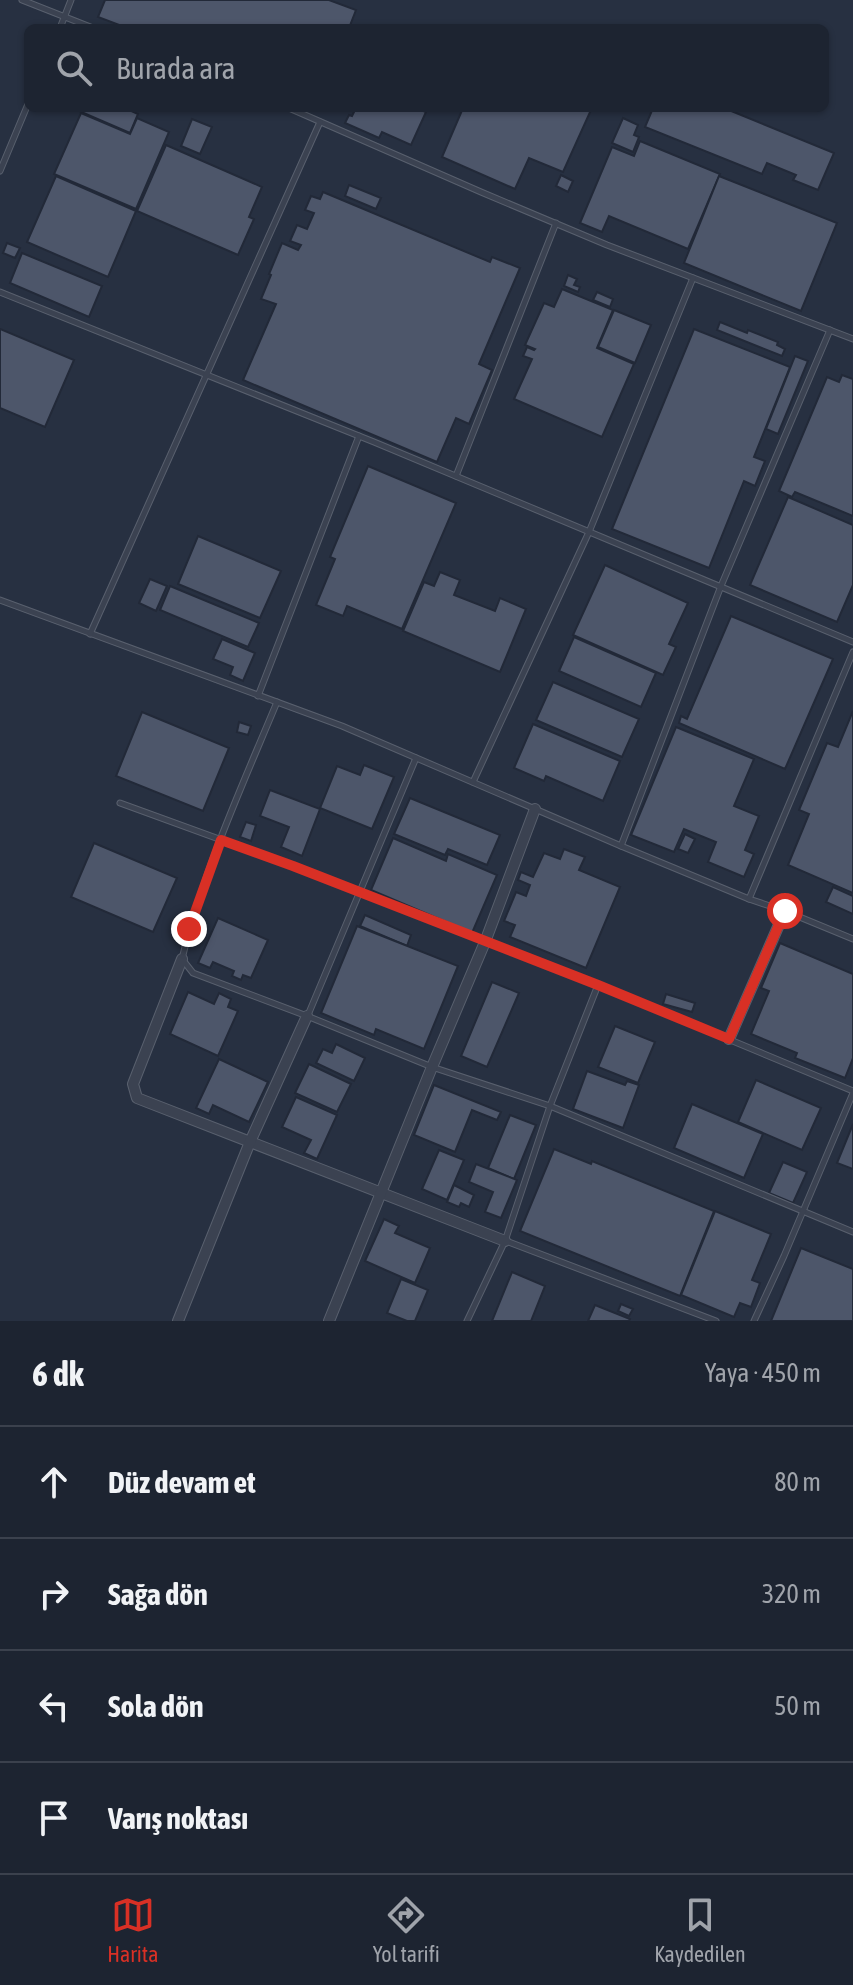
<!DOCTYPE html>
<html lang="tr">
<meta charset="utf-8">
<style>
body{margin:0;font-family:"Asap Condensed",sans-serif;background:#2a303d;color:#f1f3f6}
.stop{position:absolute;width:24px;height:24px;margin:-18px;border:6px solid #d93025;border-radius:50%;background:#fff}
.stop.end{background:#d93025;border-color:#fff;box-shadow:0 2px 8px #0008}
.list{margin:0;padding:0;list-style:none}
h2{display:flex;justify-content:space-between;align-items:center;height:104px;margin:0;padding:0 32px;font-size:34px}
h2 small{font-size:26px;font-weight:400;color:#a0a4ab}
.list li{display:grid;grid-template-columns:52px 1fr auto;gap:24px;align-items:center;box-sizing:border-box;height:112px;padding:0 32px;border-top:2px solid #3b414d}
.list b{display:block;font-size:30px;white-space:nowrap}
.list em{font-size:26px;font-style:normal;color:#a0a4ab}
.icon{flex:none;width:44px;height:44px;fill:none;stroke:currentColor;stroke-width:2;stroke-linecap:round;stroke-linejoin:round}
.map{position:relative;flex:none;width:853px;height:1321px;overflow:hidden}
.search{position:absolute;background:#1d2431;box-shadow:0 2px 6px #0004;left:24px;right:24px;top:24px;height:88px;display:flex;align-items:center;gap:20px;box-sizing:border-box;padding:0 28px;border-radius:12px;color:#a0a4ab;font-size:30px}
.sheet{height:552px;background:#1d2431}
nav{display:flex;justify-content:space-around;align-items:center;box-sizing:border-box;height:112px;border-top:2px solid #3b414d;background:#1d2431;font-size:22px;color:#a0a4ab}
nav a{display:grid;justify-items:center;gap:4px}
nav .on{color:#d93025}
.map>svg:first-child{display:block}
</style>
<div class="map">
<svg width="853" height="1321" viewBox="0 0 853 1321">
<rect width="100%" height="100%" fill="#273041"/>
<!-- building -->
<g fill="#4d566a" stroke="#222938" stroke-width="2">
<polygon points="105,0 329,0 356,10 349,28 127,28 98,17"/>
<polygon points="80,108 125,108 138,114 130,133 79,111"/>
<polygon points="356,108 416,108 426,112 411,145 382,132 379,138 345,123 349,115 352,116"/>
<polygon points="463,108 587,108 591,110 563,172 529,158 515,189 442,157"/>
<polygon points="653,108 724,108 834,153 818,190 793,180 796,175 767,163 762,174 645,127"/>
<polygon points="81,113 130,134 137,118 169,132 136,209 54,174"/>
<polygon points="623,118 638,125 634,135 639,137 633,152 612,143"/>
<polygon points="192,119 212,127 200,154 181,146"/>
<polygon points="640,141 720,174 688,249 609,216 602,232 580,223 612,147 634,156"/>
<polygon points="166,145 262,187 249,217 254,219 238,255 137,211"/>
<polygon points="561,175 573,181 568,192 556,186"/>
<polygon points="56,176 136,211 108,277 27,242"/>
<polygon points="719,176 837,223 801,311 684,263"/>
<polygon points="349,185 381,198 376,209 345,196"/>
<polygon points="323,192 490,262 492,257 520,268 479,364 492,370 469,424 456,418 437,462 243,380 276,304 261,299 271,275 269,274 282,243 298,250 301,245 290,241 297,225 307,229 314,213 305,210 311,196 320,199"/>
<polygon points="7,243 20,248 15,258 3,253"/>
<polygon points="22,253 102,286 89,317 10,283"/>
<polygon points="568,275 577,279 574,285 580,287 578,292 564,286"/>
<polygon points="562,289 613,310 597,348 634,364 602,437 514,399 532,359 523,356 527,347 534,350 535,349 525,345 544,303 554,307"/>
<polygon points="597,292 613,299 610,307 593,300"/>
<polygon points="614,310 651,325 635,363 598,347"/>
<polygon points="720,322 747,333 748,330 778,342 777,345 785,349 782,356 717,330"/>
<polygon points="0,329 74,360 45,427 0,408"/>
<polygon points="694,329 790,367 754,457 765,461 755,486 744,481 709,568 612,529"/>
<polygon points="795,356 808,361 778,434 766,429"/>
<polygon points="842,375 853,379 853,516 795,492 792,497 779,491 827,377 839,382"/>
<polygon points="368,466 456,503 402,629 347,606 343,616 316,605 335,559 330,557"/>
<polygon points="788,497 853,525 853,585 837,622 750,585"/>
<polygon points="198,536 281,571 260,618 178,584"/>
<polygon points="605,565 688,603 669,644 676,647 663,675 573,635"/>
<polygon points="440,572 460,580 454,595 495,611 500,598 526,609 500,672 403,631 424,582 434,586"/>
<polygon points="150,579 167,586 156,611 139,603"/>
<polygon points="170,586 259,623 248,647 160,610"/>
<polygon points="731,616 833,659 785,769 679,723 681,716 687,719"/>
<polygon points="574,637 656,673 641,707 559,671"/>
<polygon points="222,639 255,653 243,681 230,675 233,667 213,659"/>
<polygon points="553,682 639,719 622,757 536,720"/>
<polygon points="853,711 853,893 788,865 809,814 799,810 827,743 838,747"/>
<polygon points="142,712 229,748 203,811 116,776"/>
<polygon points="239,722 251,726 248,735 237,732"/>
<polygon points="533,724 620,761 603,801 546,776 544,781 514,768"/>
<polygon points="676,727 754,759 734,806 759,816 745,850 754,854 744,877 708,862 716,842 684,829 674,852 631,835"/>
<polygon points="364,765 394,777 372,829 320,808 337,766 360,775"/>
<polygon points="270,790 320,809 302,856 281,847 289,827 260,816"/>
<polygon points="410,798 500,835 487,865 448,849 445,855 394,834"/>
<polygon points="246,822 256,825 251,841 240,837"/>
<polygon points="685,834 695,839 688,853 678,849"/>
<polygon points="393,838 446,861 448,854 497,875 472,933 371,890"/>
<polygon points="94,843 177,878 153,932 71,897"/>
<polygon points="564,849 585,857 579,870 620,887 586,968 510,937 515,925 504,921 516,892 526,896 530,885 518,880 521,872 533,877 544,853 560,859"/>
<polygon points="833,887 853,896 853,914 826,902"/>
<polygon points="365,915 411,935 407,946 360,926"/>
<polygon points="218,918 268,940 251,978 243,975 241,980 232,976 234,971 213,962 210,968 198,963"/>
<polygon points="357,926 458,966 424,1049 376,1029 374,1035 321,1013"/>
<polygon points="780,943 853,974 853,1058 845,1078 795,1058 797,1053 751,1034 769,991 761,988"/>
<polygon points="492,982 519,993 487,1067 461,1056"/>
<polygon points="188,992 214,1004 219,993 231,999 228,1007 238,1011 218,1056 170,1034"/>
<polygon points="666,994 695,1003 692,1012 663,1004"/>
<polygon points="615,1026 655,1042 638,1083 598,1067"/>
<polygon points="336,1044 365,1058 354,1081 316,1063 323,1049 332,1053"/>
<polygon points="219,1059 268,1082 249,1122 213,1105 209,1114 196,1108"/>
<polygon points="309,1064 351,1084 337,1112 295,1093"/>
<polygon points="587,1071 625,1085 627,1081 639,1085 623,1128 573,1109"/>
<polygon points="756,1080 821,1108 802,1150 738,1122"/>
<polygon points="434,1085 501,1112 497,1120 472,1110 455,1152 414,1135"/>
<polygon points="296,1097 337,1115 317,1159 304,1153 311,1140 282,1127"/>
<polygon points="692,1104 763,1134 744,1178 674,1148"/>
<polygon points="510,1115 536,1125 514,1179 488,1168"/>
<polygon points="853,1124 853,1169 837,1163"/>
<polygon points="554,1149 591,1164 592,1161 714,1211 680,1296 520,1231"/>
<polygon points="439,1150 464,1160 447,1200 422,1189"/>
<polygon points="783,1162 807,1172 793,1203 769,1193"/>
<polygon points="476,1164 517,1180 501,1218 485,1212 493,1192 469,1182"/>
<polygon points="454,1185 474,1195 469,1207 461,1203 459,1207 447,1202"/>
<polygon points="715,1211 771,1234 752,1280 760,1283 751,1307 740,1303 734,1317 681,1295"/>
<polygon points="384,1219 399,1226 395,1233 430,1248 415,1283 365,1261"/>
<polygon points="801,1248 853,1269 853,1321 771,1321"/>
<polygon points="512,1272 545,1286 531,1321 492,1321"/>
<polygon points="401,1279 428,1290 415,1321 407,1321 387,1313"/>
<polygon points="621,1304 633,1309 629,1316 618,1311"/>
<polygon points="595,1305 630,1319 629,1321 588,1321"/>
</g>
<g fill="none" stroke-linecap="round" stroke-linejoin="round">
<!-- service casing -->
<g stroke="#59606e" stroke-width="7">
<g id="service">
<polyline points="22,0 93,28"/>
<polyline points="60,28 71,0"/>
<polyline points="289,108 481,192 607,245 853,339"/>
<polyline points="0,171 28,104"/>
<polyline points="0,292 374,442 853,642"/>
<polyline points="456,476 556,223"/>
<polyline points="0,600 342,726 621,846 749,899 785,911 853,939"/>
<polyline points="90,634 320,122"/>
<polyline points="258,696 359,436"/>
<path d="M277,702C242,786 203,871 182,959L193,973L307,1016L432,1067L550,1106L853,1232"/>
<polyline points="473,782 589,532 693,278"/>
<polyline points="120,803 293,866 598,985 853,1091"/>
<polyline points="621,846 721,586 830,330"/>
<polyline points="749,899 853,652"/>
<polyline points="308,1015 416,758"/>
<polyline points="506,1241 716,1321"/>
<polyline points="467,1321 505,1241 550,1106 598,985"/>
<polyline points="754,1321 784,1256 853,1093"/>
</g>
</g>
<!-- minor casing -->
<g stroke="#59606e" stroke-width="12">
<g id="minor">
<polyline points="182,959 133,1084 137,1098 505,1241"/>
<polyline points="729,1039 785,911"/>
<polyline points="178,1321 250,1142 307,1016"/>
<polyline points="329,1321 432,1067 485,942 535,809"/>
</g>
</g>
<!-- service -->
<use href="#service" stroke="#3b4251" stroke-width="5"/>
<!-- minor -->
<use href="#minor" stroke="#3b4251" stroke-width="10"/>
</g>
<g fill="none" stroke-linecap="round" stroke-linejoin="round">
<!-- route -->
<polyline stroke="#d93025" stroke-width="10" points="189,929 221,840 293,866 598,985 729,1039 785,911"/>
</g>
</svg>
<div class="stop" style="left:785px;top:911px"></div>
<div class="stop end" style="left:189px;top:929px"></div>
<div class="search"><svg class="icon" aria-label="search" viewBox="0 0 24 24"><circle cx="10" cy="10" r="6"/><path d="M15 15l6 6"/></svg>Burada ara</div>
</div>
<section class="sheet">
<h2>6 dk<small>Yaya · 450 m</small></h2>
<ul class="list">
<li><svg class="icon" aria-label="ahead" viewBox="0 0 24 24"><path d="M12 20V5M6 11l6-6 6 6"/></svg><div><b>Düz devam et</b></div><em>80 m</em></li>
<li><svg class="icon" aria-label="right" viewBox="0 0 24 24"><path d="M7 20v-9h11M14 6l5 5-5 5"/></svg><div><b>Sağa dön</b></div><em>320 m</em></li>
<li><svg class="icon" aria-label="left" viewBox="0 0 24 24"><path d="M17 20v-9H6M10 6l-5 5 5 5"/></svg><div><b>Sola dön</b></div><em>50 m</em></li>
<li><svg class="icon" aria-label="arrive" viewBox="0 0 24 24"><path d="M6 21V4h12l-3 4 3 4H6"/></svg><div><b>Varış noktası</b></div></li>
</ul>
</section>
<nav>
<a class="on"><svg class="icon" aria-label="map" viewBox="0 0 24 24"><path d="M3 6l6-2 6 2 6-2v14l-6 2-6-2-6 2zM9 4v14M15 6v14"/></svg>Harita</a>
<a><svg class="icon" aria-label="directions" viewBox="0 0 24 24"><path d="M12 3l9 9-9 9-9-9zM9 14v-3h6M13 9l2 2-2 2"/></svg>Yol tarifi</a>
<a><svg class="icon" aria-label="saved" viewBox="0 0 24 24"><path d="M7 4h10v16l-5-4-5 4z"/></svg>Kaydedilen</a>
</nav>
